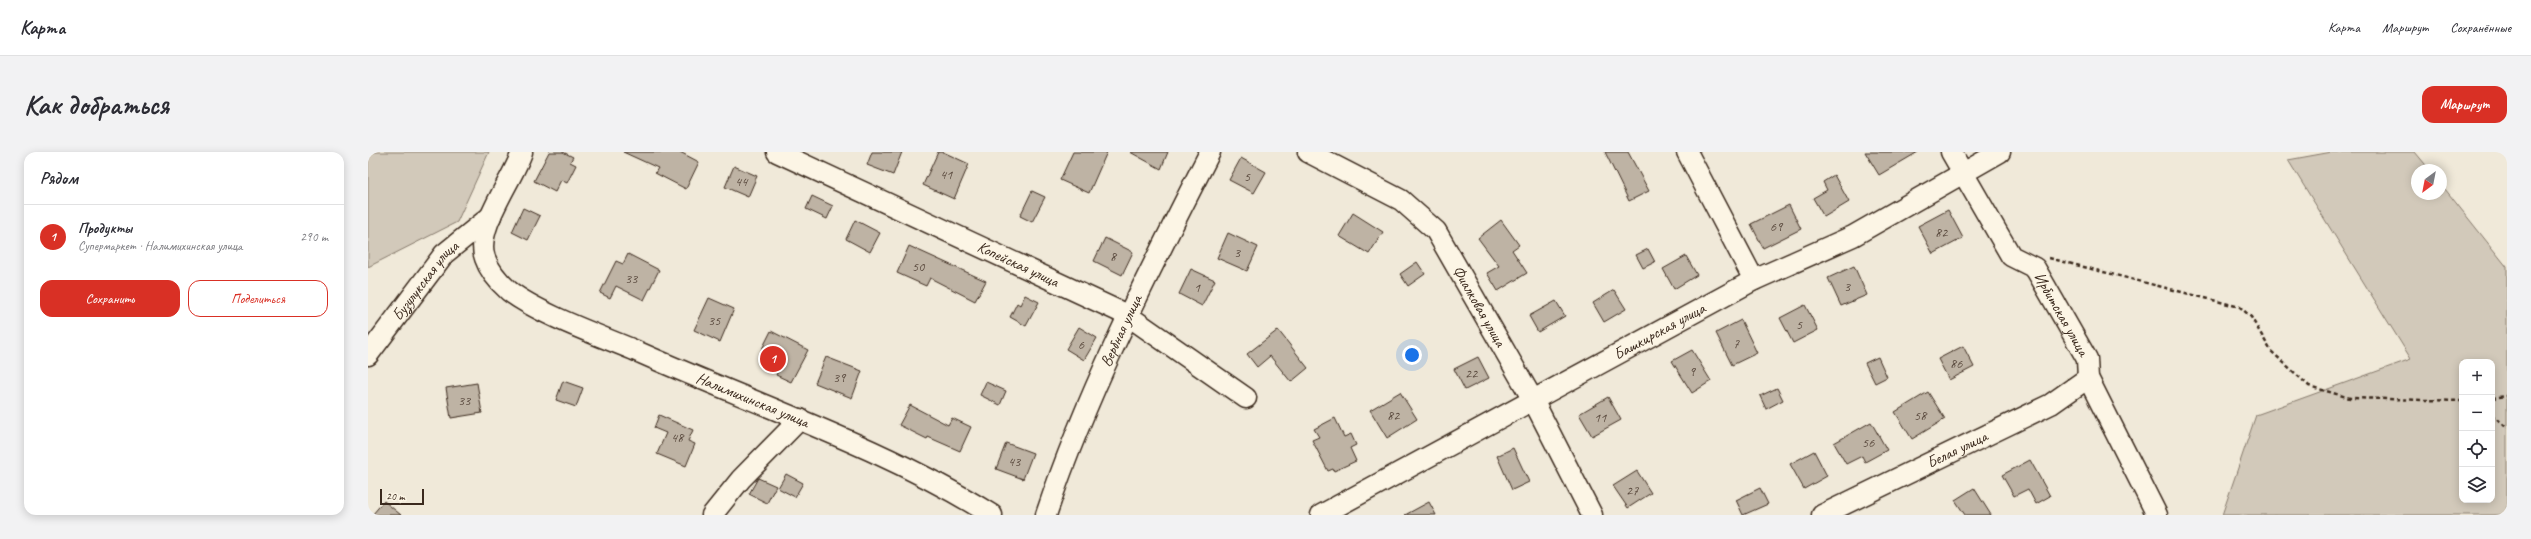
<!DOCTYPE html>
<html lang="ru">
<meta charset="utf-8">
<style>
body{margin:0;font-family:Caveat,sans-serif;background:#f2f2f3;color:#2b2b33}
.controls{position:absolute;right:12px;bottom:12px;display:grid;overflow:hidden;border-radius:8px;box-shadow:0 2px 10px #0003}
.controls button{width:36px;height:36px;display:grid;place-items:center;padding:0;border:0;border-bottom:1px solid #e1e1e2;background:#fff;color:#2b2b33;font:20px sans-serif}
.compass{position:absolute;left:2043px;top:12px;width:36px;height:36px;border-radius:50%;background:#fff;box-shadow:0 2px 10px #0003;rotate:212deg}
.scale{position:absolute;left:12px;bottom:10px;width:44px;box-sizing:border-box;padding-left:4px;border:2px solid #3b2a1e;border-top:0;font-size:11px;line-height:14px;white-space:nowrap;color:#3b2a1e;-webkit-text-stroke:3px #fcf5e5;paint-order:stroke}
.you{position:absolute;left:1044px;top:203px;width:14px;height:14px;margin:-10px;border:3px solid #fff;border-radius:50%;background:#1a73e8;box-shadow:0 0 0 6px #1a73e833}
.badge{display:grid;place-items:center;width:26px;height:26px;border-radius:50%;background:#d93025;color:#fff;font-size:13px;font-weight:700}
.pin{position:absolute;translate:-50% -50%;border:2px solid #fff;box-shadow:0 1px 4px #0006}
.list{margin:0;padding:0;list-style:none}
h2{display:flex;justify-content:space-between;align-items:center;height:52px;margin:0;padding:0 16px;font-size:17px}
h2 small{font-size:13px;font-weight:400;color:#7c7c81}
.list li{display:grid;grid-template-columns:26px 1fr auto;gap:12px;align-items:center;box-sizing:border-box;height:64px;padding:0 16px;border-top:1px solid #e1e1e2}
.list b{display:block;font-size:15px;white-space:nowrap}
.list p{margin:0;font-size:13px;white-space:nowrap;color:#7c7c81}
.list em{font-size:13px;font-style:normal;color:#7c7c81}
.actions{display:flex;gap:8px;padding:12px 16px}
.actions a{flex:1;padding:9px 0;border:1px solid #d93025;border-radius:12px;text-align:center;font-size:14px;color:#d93025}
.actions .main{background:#d93025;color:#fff}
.icon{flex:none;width:22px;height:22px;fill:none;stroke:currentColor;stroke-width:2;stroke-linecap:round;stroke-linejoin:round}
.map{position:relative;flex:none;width:2139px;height:363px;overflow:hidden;border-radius:12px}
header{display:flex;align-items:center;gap:24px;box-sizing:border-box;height:56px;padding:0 20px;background:#fff;border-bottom:1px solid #e1e1e2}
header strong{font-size:19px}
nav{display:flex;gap:22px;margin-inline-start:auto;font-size:14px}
.intro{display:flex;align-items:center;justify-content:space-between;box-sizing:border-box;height:96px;padding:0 24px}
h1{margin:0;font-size:28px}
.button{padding:10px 18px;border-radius:12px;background:#d93025;color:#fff;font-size:14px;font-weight:700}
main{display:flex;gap:24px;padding:0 24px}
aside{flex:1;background:#fff;border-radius:12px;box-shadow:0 2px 10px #0003}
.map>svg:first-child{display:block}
</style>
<header>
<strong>Карта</strong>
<nav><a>Карта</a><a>Маршрут</a><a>Сохранённые</a></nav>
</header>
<div class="intro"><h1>Как добраться</h1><a class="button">Маршрут</a></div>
<main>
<aside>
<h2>Рядом<small></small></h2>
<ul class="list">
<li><span class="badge">1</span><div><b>Продукты</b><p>Супермаркет · Налимихинская улица</p></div><em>290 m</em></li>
</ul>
<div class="actions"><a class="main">Сохранить</a><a>Поделиться</a></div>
</aside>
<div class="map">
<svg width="2139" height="363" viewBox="0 0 2139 363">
<rect width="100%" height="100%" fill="#f0e9d9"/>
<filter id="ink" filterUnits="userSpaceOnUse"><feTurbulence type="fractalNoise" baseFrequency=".025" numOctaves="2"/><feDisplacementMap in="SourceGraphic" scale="8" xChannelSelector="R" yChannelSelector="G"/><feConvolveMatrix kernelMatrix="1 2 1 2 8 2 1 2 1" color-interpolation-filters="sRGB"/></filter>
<g filter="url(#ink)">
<!-- green -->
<g fill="#d2c9ba" stroke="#867a6c" fill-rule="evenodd">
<polygon points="0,0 121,0 89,70 0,115"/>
<path d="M1964,0H2047L2062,18H2049V42H2073V32L2139,115V363H1854L1888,263L2043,207L1920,8ZM2094,210H2124V348H2094Z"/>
</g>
<!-- building -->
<g fill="#beb3a4" stroke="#3b2a1e">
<polygon points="181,0 195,0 205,5 202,10 208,13 199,31 193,28 187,40 166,29"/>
<polygon points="255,0 312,0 331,10 318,37 287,21 290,16"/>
<polygon points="504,0 534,0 525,23 499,13"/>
<polygon points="570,0 575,0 601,12 586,47 555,33"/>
<polygon points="705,0 739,0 721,41 692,28"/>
<polygon points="762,0 800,0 793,17"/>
<polygon points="1237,0 1260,0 1281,39 1261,49"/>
<polygon points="1497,0 1550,0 1511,23"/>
<polygon points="873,6 898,20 886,41 861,28"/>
<polygon points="366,14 389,24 380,45 357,35"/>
<polygon points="1466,23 1481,50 1456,65 1445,46 1459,38 1455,30"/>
<polygon points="664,39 677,45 664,70 652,64"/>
<polygon points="444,44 465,54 459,67 438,57"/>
<polygon points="1421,53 1433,77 1395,96 1383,72"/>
<polygon points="155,56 172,64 160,88 144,80"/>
<polygon points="1580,58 1595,86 1565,102 1550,74"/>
<polygon points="985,61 1015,80 1001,102 971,84"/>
<polygon points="487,68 512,81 502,100 478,87"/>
<polygon points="1133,68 1151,93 1144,98 1159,121 1130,139 1119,121 1131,114 1110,86"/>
<polygon points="860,81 890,95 879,119 849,106"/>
<polygon points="737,86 765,100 754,123 726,109"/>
<polygon points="541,94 618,129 607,149 562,126 558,134 529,121"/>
<polygon points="1280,97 1287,110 1275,116 1268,103"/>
<polygon points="260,102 291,118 276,148 248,134 242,146 232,141 248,109 255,112"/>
<polygon points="1318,104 1329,123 1306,137 1295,117"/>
<polygon points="1049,110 1057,122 1040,134 1032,122"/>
<polygon points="1486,114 1499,143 1473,154 1460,126"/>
<polygon points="823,117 847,128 834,154 811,142"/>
<polygon points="1246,138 1258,157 1236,170 1225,151"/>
<polygon points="657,143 671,150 658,174 642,165 649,151 652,153"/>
<polygon points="341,146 366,157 352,190 326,178"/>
<polygon points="1188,149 1197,164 1170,180 1161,164"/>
<polygon points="1437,153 1450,178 1425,191 1412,166"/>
<polygon points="1373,168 1389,201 1364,213 1348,181"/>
<polygon points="711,175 729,186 716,208 698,197"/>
<polygon points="910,178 940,216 923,230 902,204 889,215 879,202"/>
<polygon points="403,179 440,198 423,230 408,223 415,210 393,199"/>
<polygon points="1595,194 1606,215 1581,228 1570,207"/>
<polygon points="1324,198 1343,229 1324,241 1304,209"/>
<polygon points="458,205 494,219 484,246 447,231"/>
<polygon points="1110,205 1121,226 1097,238 1086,217"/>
<polygon points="1510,205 1519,225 1507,231 1497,211"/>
<polygon points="195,229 215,236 208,255 188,248"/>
<polygon points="618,230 638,239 632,253 612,243"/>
<polygon points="109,231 114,261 83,266 78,236"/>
<polygon points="1409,236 1415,248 1398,257 1392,244"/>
<polygon points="1032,240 1049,267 1019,286 1002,258"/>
<polygon points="1560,240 1577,267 1544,287 1527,260"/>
<polygon points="1240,245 1253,268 1224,284 1211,262"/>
<polygon points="542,253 580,273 584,266 603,275 592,299 560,285 559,287 531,273"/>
<polygon points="291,263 325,278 320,289 327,292 318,314 289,302 298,281 286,276"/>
<polygon points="967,266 976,285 983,282 988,293 982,296 988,309 966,319 965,317 960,319 944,288 951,285 946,277"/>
<polygon points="1503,270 1519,298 1497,310 1494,304 1478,312 1466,291"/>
<polygon points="638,291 665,301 655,327 628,317"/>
<polygon points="1145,296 1161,330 1144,338 1129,304"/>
<polygon points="1446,299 1459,324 1436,337 1422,312"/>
<polygon points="1662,308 1682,344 1668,352 1660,337 1646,344 1634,323"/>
<polygon points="1269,319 1283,341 1260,356 1245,334"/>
<polygon points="418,322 435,331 427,345 410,336"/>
<polygon points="390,326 408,334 399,351 381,342"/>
<polygon points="1392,336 1400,352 1375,363 1368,348"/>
<polygon points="1606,336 1623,363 1597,363 1587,348"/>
<polygon points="16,349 33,363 4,363"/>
<polygon points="1061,350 1068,363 1037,363"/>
</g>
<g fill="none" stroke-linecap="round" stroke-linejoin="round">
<!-- minor casing -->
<g stroke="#3b2a1e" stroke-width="23">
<g id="minor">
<path id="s1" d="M154,0C145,28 106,77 117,106C121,118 131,130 141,139C171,162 230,183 266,198C386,252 512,293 624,363"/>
<path id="s2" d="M409,0L759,163L878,246"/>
<path id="s3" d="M940,0L1033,48L1068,79L1165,248L1224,363"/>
<polyline points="1319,0 1386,128"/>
<path id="s4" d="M1583,0L1643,104L1667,116L1719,207L1720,226L1789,363"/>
<path id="s5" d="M0,203L76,102L123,64"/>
<polyline points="344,363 373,327 432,267"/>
<path id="s6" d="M678,363C720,237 782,118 842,0"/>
<path id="s7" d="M953,363L1386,128L1485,84L1632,0"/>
<path id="s8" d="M1454,363L1683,252L1720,226"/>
</g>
</g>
<!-- path -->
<g stroke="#3b2a1e" stroke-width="2.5" stroke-dasharray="4 3" stroke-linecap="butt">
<polyline points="1681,106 1872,155 1883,165 1903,199 1941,234 1982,246 2094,249"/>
<polyline points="2124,246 2139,244"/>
<polyline points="2124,262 2139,276"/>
</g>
<!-- minor -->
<use href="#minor" stroke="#fcf5e5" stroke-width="20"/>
</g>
</g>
<g text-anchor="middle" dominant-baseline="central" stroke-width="3.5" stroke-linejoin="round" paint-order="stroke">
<!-- number labels -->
<g font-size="14" fill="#5c4c40">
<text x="578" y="22">41</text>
<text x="879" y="24">5</text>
<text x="373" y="29">44</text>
<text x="1408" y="74">69</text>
<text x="1573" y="80">82</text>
<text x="869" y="100">3</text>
<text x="745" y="104">8</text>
<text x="550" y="114">50</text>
<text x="263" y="126">33</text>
<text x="1479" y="134">3</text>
<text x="829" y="135">1</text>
<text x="346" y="168">35</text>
<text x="1431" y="172">5</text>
<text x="1368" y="191">7</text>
<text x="713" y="192">6</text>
<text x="1588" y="211">86</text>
<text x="1324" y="219">9</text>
<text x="1103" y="221">22</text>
<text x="471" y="225">39</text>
<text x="96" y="248">33</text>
<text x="1025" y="263">82</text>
<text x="1552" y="263">58</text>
<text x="1232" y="265">11</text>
<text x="309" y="285">48</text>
<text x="1500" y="290">56</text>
<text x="646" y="309">43</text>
<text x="1264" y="338">27</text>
</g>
<!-- street labels -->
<g font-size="16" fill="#3b2a1e" stroke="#fcf5e5">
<text stroke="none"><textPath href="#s2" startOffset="266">Копейская улица</textPath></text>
<text stroke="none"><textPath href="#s5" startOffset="94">Бузулукская улица</textPath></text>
<text stroke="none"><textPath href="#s3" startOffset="238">Фиалковая улица</textPath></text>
<text stroke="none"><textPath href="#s4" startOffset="200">Ирбитская улица</textPath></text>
<text stroke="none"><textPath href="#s6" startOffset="199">Вербная улица</textPath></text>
<text stroke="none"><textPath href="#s7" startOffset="385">Башкирская улица</textPath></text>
<text stroke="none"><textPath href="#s1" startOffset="423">Налимихинская улица</textPath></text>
<text stroke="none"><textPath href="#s8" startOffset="150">Белая улица</textPath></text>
</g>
</g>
</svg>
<div class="controls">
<button>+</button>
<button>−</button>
<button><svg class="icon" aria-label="locate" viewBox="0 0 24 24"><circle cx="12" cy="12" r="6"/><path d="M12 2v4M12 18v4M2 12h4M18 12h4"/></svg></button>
<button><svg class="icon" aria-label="layers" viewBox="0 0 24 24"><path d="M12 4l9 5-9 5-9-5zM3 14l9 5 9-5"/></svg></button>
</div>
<svg class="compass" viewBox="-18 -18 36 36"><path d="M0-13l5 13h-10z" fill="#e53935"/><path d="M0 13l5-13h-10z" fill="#7c7c81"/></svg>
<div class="scale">20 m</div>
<div class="you"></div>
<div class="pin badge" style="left:405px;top:207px">1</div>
</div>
</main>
